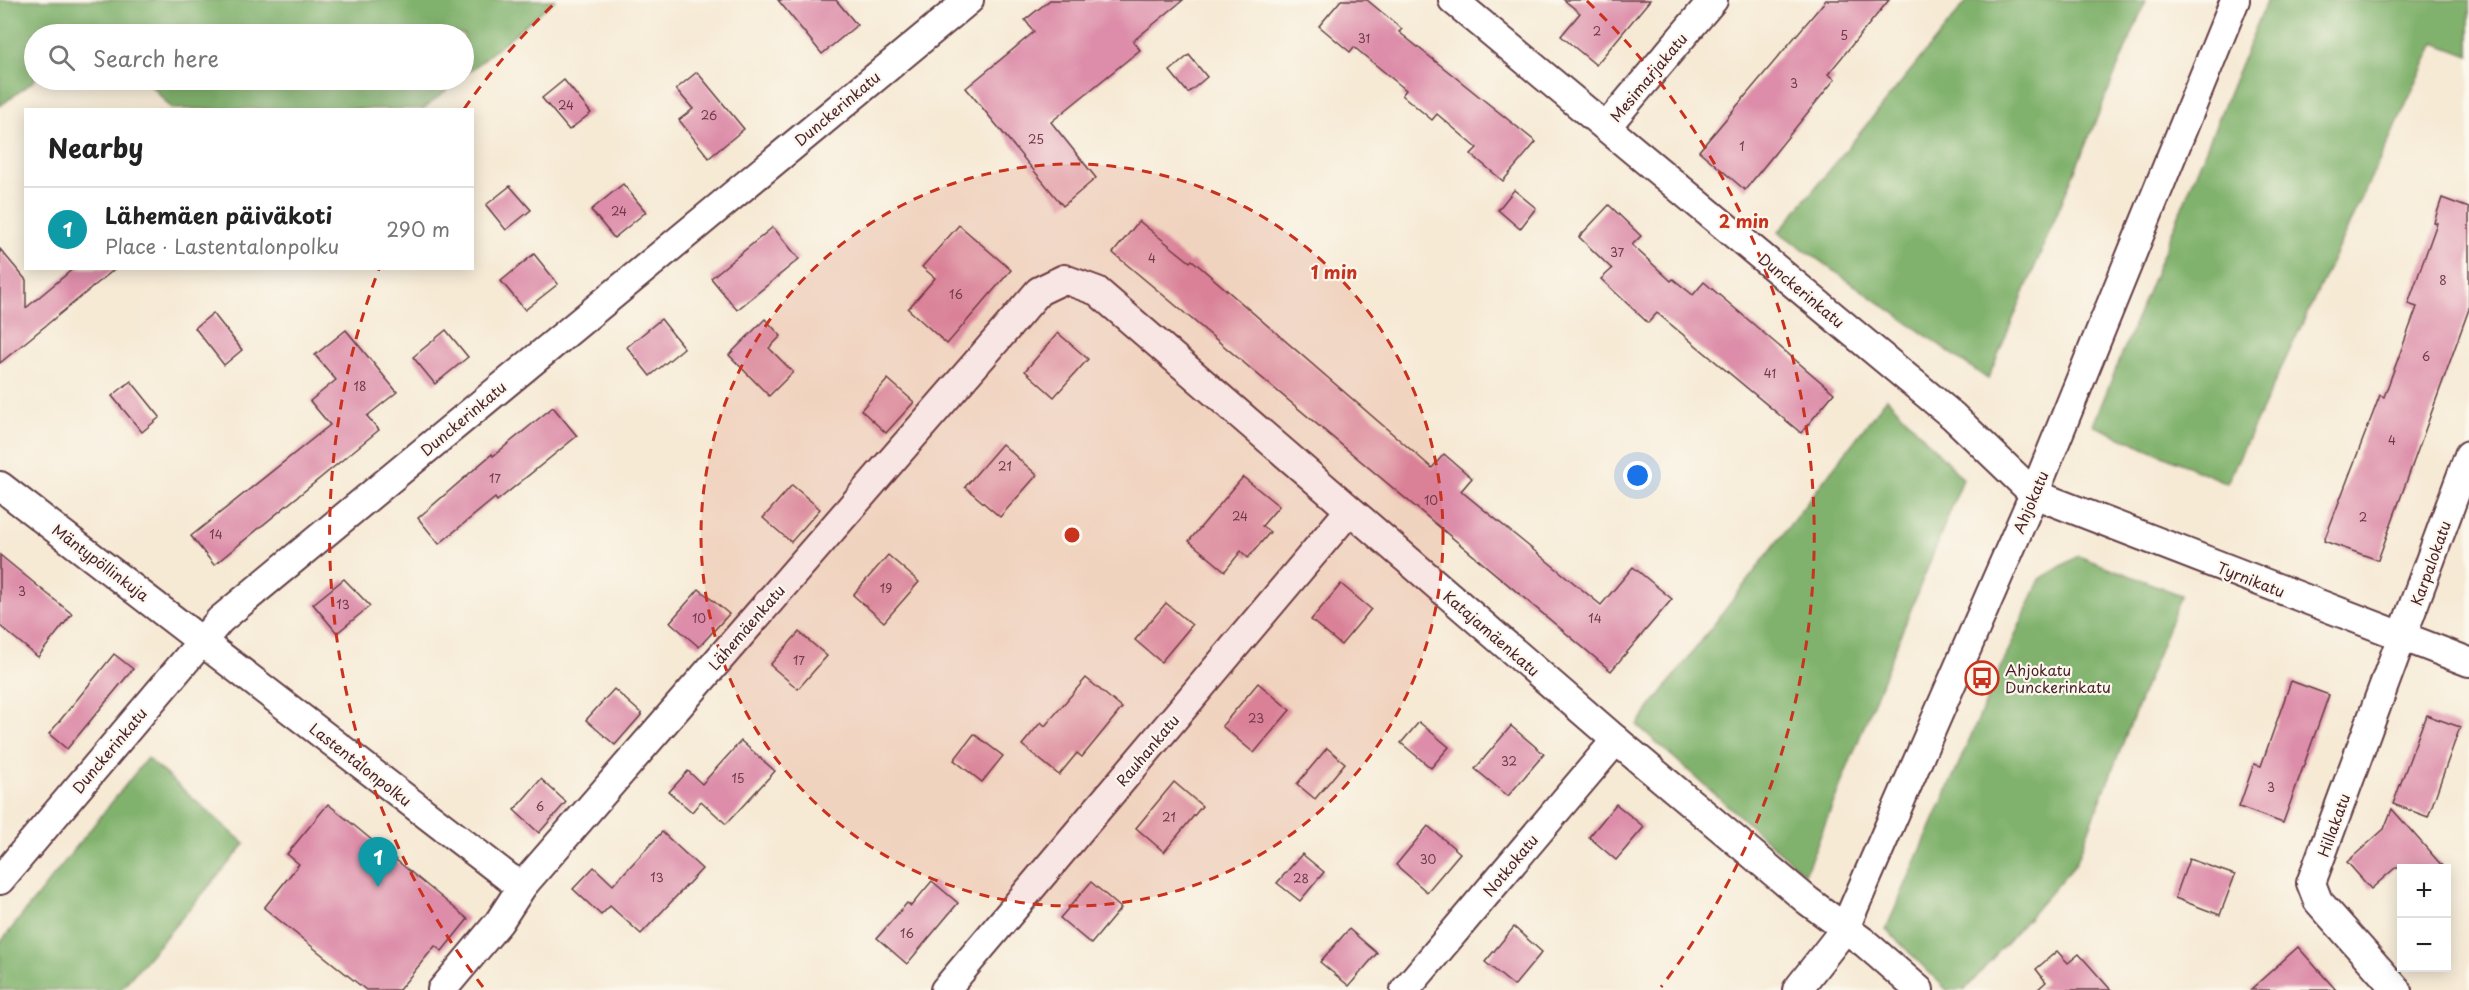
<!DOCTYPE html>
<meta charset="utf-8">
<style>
body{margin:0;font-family:"Playpen Sans",sans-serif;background:#f6f6f6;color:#222}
.controls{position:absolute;right:18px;bottom:18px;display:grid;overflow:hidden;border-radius:0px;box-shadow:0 3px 15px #0003}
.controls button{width:54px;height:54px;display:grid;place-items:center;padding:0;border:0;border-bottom:2px solid #e0e0e0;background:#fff;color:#222;font:30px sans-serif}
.you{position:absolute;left:1638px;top:476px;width:21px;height:21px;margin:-15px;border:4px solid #fff;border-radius:50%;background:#1a73e8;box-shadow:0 0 0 9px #1a73e833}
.badge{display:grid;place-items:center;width:39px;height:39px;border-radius:50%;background:#7c3aed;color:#fff;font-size:20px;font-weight:700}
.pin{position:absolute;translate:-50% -50px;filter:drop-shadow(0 2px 3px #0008)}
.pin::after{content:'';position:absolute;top:32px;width:21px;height:18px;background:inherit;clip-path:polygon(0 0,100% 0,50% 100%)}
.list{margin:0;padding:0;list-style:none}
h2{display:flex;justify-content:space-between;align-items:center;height:78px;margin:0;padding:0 24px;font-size:26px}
h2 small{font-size:20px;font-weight:400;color:#767676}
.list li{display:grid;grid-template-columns:39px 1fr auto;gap:18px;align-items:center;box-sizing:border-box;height:84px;padding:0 24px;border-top:2px solid #e0e0e0}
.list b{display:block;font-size:22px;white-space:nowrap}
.list p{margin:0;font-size:20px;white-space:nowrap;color:#767676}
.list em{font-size:20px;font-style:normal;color:#767676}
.icon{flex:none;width:33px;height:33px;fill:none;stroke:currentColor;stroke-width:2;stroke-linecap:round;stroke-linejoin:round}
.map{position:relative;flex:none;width:2469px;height:990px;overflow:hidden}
.search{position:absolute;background:#fff;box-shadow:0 3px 15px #0003;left:24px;top:24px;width:450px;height:66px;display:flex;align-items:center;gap:15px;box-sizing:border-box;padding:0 21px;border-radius:33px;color:#767676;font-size:22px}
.panel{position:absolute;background:#fff;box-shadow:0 3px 15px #0003;left:24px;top:108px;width:450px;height:162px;border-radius:0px}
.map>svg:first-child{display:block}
</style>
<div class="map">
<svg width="2469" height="990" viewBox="0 0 2469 990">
<rect width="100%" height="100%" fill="#fbf7ec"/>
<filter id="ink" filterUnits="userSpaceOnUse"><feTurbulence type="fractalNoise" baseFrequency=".0167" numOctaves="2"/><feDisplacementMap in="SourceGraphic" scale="12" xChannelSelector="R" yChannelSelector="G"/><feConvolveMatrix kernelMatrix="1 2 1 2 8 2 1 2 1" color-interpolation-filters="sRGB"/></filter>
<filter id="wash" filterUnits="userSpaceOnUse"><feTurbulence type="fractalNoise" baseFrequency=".008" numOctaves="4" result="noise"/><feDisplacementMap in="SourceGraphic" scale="24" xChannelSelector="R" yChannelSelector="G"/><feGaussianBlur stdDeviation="1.35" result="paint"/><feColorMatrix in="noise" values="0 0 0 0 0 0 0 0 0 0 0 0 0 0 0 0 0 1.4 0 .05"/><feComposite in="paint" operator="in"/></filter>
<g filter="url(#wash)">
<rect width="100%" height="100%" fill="#f6ead5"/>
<!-- forest -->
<g fill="#81b26d" stroke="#66684c" stroke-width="1.5">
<polygon points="0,0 555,0 464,76 464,34 106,34 101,30 95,34 34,34 35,80 0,106"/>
<polygon points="1968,0 2146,0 1988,379 1779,232"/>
<polygon points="2267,0 2469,0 2469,56 2435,43 2227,483 2093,425"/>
<polygon points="146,80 459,80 423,109 172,109"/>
<polygon points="1887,398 1963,479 1805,874 1637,725"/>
<polygon points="2078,556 2181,595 2076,863 1965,990 1947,990 1886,929 2040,579"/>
<polygon points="147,758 245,844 120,990 0,990 0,943"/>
</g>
<g id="blocks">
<!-- building -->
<g fill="#dd8da9">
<polygon points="778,0 836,0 857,25 822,54"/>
<polygon points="1050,0 1183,0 1133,41 1140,50 1051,122 1096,178 1063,206 966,88 1034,32 1025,20"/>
<polygon points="1341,0 1367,0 1402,29 1399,32 1536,142 1503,181 1471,154 1477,148 1437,114 1432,120 1402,95 1406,90 1354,47 1350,52 1319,26"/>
<polygon points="1564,0 1650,0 1596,65 1561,36 1580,13"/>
<polygon points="1826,0 1889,0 1828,74 1835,79 1745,190 1699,151"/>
<polygon points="1189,55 1207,77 1188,93 1170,71"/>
<polygon points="697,72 744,129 709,158 679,120 693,109 676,89"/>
<polygon points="564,80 591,113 569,130 542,98"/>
<polygon points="623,184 646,212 614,238 591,210"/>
<polygon points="510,186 531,210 506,230 486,205"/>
<polygon points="1514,190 1536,208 1520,229 1498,210"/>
<polygon points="2442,198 2469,208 2469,309 2378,560 2324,541 2380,395 2384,397 2417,307 2408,304 2437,223 2434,222"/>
<polygon points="1609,205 1641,236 1632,245 1671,281 1673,279 1693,295 1704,282 1834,393 1801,433 1657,313 1648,323 1601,279 1612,269 1579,237"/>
<polygon points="1139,221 1190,262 1192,260 1432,468 1444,454 1472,478 1461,491 1601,605 1633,567 1672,599 1611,671 1113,253"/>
<polygon points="959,225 1011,270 947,344 908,309 935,278 922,267"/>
<polygon points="773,227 799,259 737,310 711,278"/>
<polygon points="0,249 26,280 26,308 74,268 116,268 0,363"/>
<polygon points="534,254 558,284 525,310 501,281"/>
<polygon points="213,313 242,350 224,365 195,328"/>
<polygon points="661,319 684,348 650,376 627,347"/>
<polygon points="765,319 781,336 769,348 793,372 769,396 729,355"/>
<polygon points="346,330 397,392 367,416 379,430 214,565 191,536 330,425 310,401 336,380 315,355"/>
<polygon points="446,330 468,357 435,384 413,357"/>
<polygon points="1058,333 1088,359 1054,397 1025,371"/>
<polygon points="888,379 914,402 886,433 861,410"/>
<polygon points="131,381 160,417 142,432 112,396"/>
<polygon points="553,407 577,436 497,501 495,498 439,544 418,518 492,454 493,456"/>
<polygon points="1002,444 1037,475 1000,517 965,487"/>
<polygon points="1243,477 1279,506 1262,526 1270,532 1248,558 1241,551 1225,571 1189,541"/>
<polygon points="792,485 820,509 791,542 763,518"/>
<polygon points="0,555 72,614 38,657 0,626"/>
<polygon points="888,555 919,582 884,622 853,595"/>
<polygon points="344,579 370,606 337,633 313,604"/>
<polygon points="1341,584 1371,609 1341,645 1311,620"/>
<polygon points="699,589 729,614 699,647 670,622"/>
<polygon points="1166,603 1192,625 1161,662 1135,640"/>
<polygon points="799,632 827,656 798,689 770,665"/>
<polygon points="114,654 133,669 67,749 49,734"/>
<polygon points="1086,678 1122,708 1082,757 1077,753 1059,775 1022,745 1041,722 1045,726"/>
<polygon points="2291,681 2329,695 2283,823 2239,807 2254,764 2261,766"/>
<polygon points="1258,683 1290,710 1254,753 1222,726"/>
<polygon points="614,689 642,714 615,745 586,720"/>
<polygon points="2426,715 2460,727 2428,817 2393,804"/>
<polygon points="1419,722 1449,747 1431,768 1401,743"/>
<polygon points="1511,726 1544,754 1508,796 1475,769"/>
<polygon points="974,734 1003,756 982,782 954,760"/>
<polygon points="741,741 775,771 726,824 701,801 692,812 669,792 688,771 702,784"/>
<polygon points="1327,748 1345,763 1315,799 1297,784"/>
<polygon points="541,779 566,802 539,833 514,810"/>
<polygon points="1174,782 1202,806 1164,852 1136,828"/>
<polygon points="328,804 468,919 442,951 435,946 399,990 366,990 264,908 299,864 287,854"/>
<polygon points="1616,804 1644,827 1616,860 1589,837"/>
<polygon points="2392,809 2444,868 2395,868 2371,889 2347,862 2384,829"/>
<polygon points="1428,826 1460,853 1427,892 1396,865"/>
<polygon points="662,832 702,869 641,934 610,906 601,915 573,889 594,867 613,885"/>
<polygon points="1302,854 1324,872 1300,901 1277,883"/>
<polygon points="2189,859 2235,875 2220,915 2175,898"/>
<polygon points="932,881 958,903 907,964 877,938 907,903 911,906"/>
<polygon points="1091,882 1121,908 1091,944 1060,918"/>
<polygon points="1514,927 1542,952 1514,986 1485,962"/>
<polygon points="1349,929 1377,953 1349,986 1320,962"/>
<polygon points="2298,947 2336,990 2250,990"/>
<polygon points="2057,951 2068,963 2079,954 2111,990 2037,990 2046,982 2036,969"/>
</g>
</g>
</g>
<g filter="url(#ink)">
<use href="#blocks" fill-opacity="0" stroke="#643d44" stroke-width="1.5"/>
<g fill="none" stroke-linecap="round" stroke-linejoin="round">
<!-- street casing -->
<g stroke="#643d44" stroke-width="32">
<g id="street">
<polyline points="1453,0 1953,416 2034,494 2469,662"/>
<polyline points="1606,127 1713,0"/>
<polyline points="0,486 509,878 523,885"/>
<polyline points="0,880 220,620 969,0"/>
<polyline points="442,990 499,922 523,885 1039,291 1064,279 1097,291 1616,740 1808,901 1865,943 1919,990"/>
<polyline points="945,990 1349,511"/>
<polyline points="1405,990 1616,740"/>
<polyline points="1797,990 1844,930 2034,494 2235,0"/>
<polyline points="2397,990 2318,901 2311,883 2469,455"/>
</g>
</g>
<!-- street -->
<use href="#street" stroke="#fff" stroke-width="28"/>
</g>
</g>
<!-- distance rings -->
<circle cx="1072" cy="535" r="371" fill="#c8321e" fill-opacity=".12"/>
<g fill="none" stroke="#c8321e" stroke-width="3" stroke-dasharray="10 8">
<circle cx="1072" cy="535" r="371"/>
<path d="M483 987A742 742 0 0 1 379 269M464 109A742 742 0 0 1 557 1M1587 1A742 742 0 0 1 1661 987"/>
</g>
<!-- icons -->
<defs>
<g id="bus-ring" transform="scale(1.725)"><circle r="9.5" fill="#fbf7ec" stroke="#c8321e" stroke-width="1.5"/><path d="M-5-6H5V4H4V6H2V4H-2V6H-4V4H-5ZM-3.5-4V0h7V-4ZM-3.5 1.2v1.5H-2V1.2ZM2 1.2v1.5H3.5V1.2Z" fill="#c8321e"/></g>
</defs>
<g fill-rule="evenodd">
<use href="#bus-ring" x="1982" y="678"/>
</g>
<g text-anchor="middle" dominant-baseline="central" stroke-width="4.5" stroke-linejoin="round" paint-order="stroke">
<!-- number labels -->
<g font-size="12" fill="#6f3a4a">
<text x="1597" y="31">2</text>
<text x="1844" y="35">5</text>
<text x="1364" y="38">31</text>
<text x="1794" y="83">3</text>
<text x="566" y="105">24</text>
<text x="709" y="115">26</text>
<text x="1036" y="139">25</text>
<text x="1742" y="146">1</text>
<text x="619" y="211">24</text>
<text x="1617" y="252">37</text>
<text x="1152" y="258">4</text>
<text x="2443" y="280">8</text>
<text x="956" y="294">16</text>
<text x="2426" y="356">6</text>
<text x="1770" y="373">41</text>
<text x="360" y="386">18</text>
<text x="2392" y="440">4</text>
<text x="1005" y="466">21</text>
<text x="495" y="478">17</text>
<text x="1431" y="500">10</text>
<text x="1240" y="516">24</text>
<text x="2363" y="517">2</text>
<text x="216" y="534">14</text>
<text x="886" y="588">19</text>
<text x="22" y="591">3</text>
<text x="343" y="604">13</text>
<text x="699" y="618">10</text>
<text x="1595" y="618">14</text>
<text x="799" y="660">17</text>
<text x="1256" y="718">23</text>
<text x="1509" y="761">32</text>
<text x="738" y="778">15</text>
<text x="2271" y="787">3</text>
<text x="540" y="806">6</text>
<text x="1169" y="817">21</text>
<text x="1428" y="859">30</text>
<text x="657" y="877">13</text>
<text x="1301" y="878">28</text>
<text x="907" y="933">16</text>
</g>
<!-- street labels -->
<g font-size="15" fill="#4a1f2b" stroke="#fbf7ec">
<text transform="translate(1648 77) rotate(-50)">Mesimarjakatu</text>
<text transform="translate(837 108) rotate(-40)">Dunckerinkatu</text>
<text transform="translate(1802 290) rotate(40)">Dunckerinkatu</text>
<text transform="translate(463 418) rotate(-40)">Dunckerinkatu</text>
<text transform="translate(2030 502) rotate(-67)">Ahjokatu</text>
<text transform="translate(101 562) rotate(37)">Mäntypöllinkuja</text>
<text transform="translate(2430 563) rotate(-70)">Karpalokatu</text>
<text transform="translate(2251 579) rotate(21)">Tyrnikatu</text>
<text transform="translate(746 627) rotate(-49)">Lähemäenkatu</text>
<text transform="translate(1492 633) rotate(41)">Katajamäenkatu</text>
<text transform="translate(109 750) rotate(-50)">Dunckerinkatu</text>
<text transform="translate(1147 750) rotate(-50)">Rauhankatu</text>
<text transform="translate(361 764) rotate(38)">Lastentalonpolku</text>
<text transform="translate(2333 825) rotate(-70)">Hillakatu</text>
<text transform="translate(1510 865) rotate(-50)">Notkokatu</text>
</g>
<!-- poi labels -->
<g font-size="15" fill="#4a1f2b" stroke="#fbf7ec" text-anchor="start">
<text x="2005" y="669">Ahjokatu<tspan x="2005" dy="17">Dunckerinkatu</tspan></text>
</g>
</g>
<circle cx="1072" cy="535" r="9" fill="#c8321e" stroke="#fbf7ec" stroke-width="3"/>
<g font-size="18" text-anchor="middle" font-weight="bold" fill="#c8321e" stroke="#fbf7ec" stroke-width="4.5" stroke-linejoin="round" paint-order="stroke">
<text x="1744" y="228">2 min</text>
<text x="1334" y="279">1 min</text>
</g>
</svg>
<div class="controls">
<button>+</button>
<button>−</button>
</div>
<div class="you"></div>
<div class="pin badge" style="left:378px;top:887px;background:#0f9aa8">1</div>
<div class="search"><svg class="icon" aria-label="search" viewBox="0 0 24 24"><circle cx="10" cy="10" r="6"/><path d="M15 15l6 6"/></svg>Search here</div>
<section class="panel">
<h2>Nearby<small></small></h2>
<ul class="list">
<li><span class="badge" style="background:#0f9aa8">1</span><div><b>Lähemäen päiväkoti</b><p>Place · Lastentalonpolku</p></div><em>290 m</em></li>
</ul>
</section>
</div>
